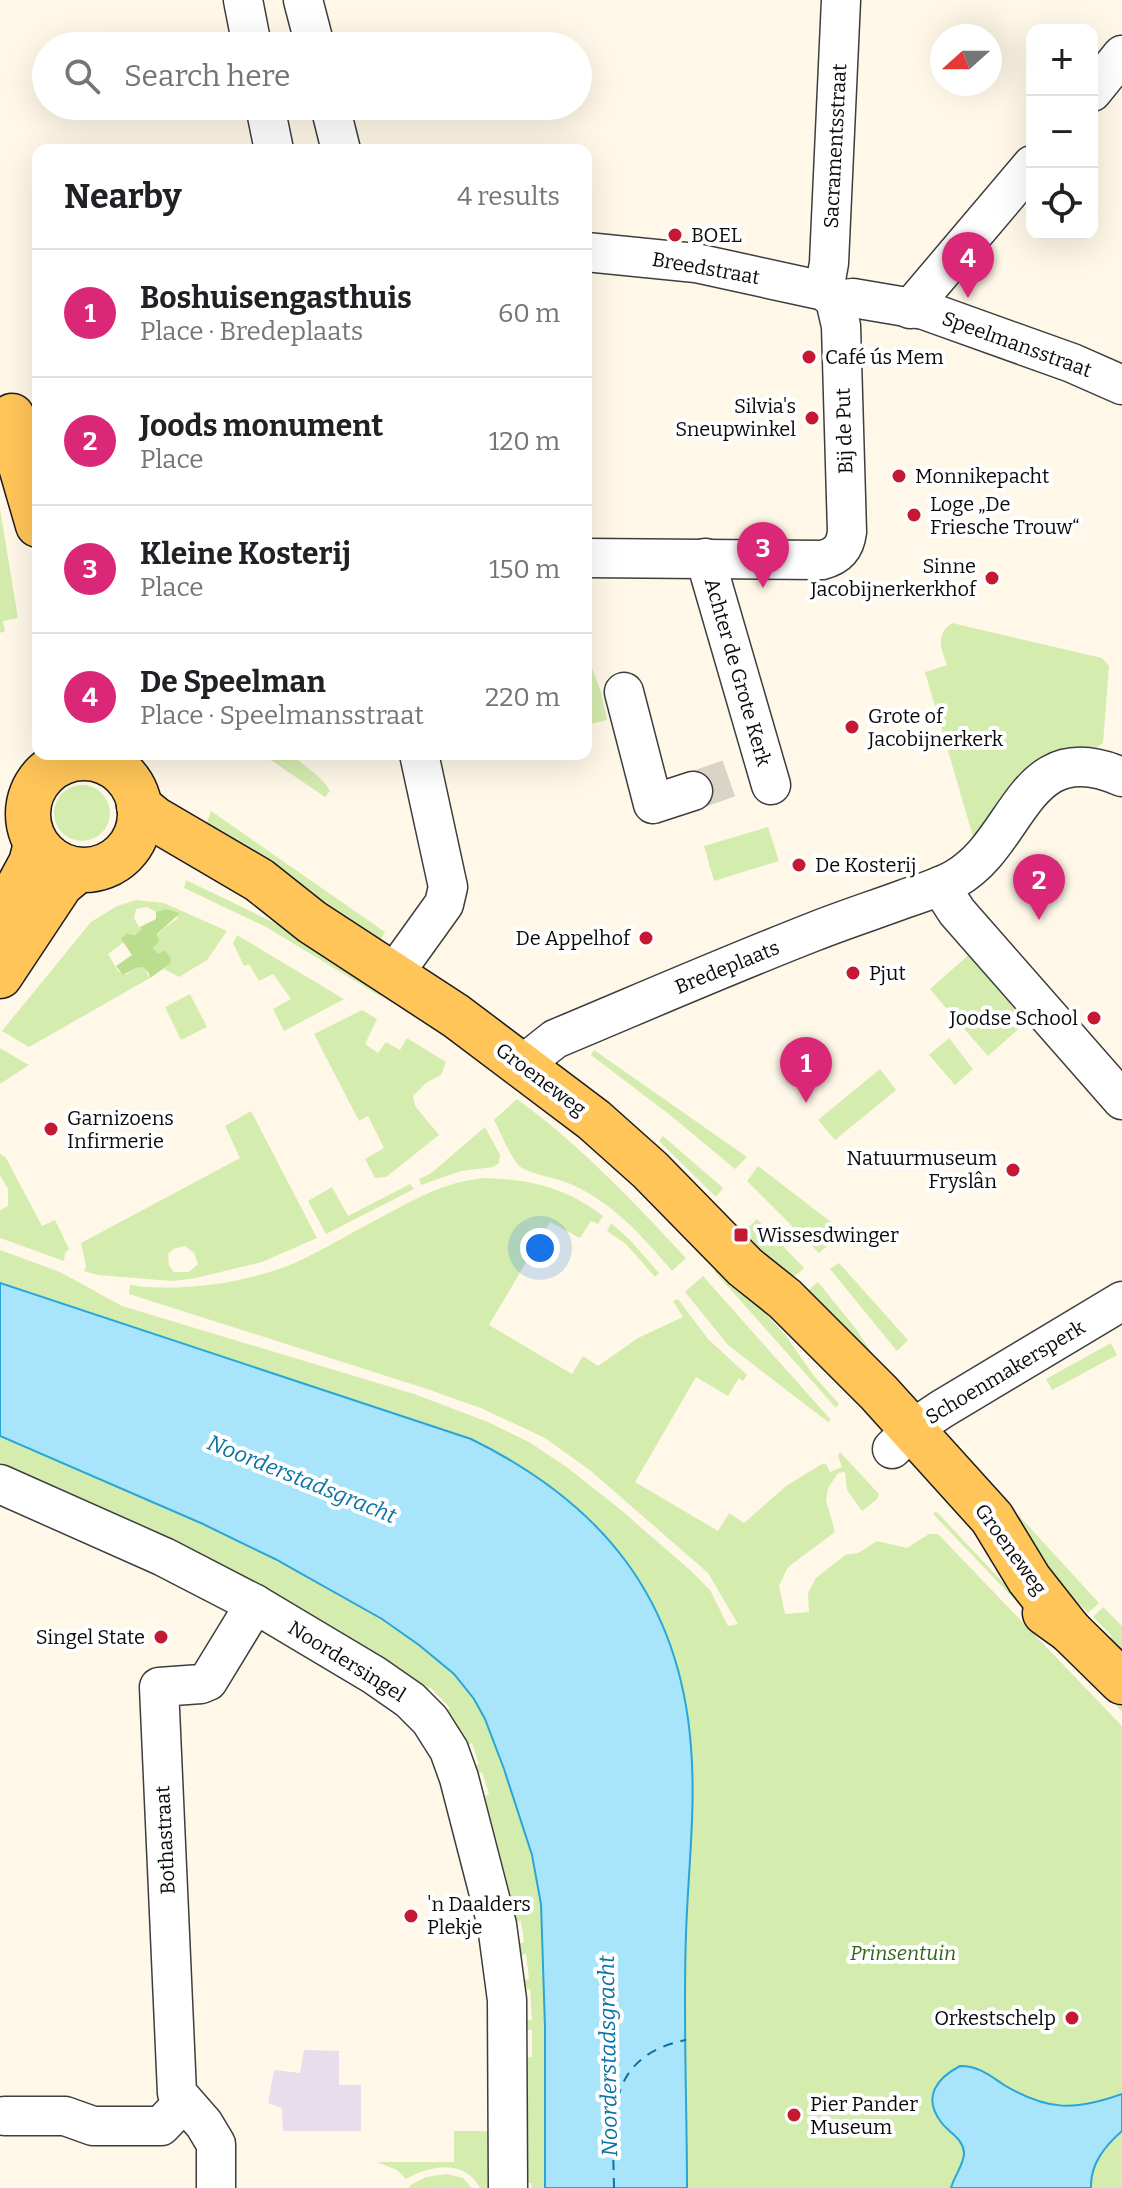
<!DOCTYPE html>
<meta charset="utf-8">
<style>
body{margin:0;font-family:Bitter,serif;background:#f6f6f6;color:#202124}
.controls{position:absolute;right:24px;top:24px;display:grid;overflow:hidden;border-radius:16px;box-shadow:0 8px 32px #0002}
.controls button{width:72px;height:72px;display:grid;place-items:center;padding:0;border:0;border-bottom:2px solid #e0e0e0;background:#fff;color:#202124;font:40px sans-serif}
.compass{position:absolute;left:930px;top:24px;width:72px;height:72px;border-radius:50%;background:#fff;box-shadow:0 8px 32px #0002;rotate:249deg}
.you{position:absolute;left:540px;top:1248px;width:28px;height:28px;margin:-20px;border:6px solid #fff;border-radius:50%;background:#1a73e8;box-shadow:0 0 0 12px #1a73e833}
.badge{display:grid;place-items:center;width:52px;height:52px;border-radius:50%;background:#db2777;color:#fff;font-size:26px;font-weight:700}
.pin{position:absolute;translate:-50% -66px;filter:drop-shadow(0 2px 4px #0008)}
.pin::after{content:'';position:absolute;top:42px;width:28px;height:24px;background:inherit;clip-path:polygon(0 0,100% 0,50% 100%)}
.list{margin:0;padding:0;list-style:none}
h2{display:flex;justify-content:space-between;align-items:center;height:104px;margin:0;padding:0 32px;font-size:34px}
h2 small{font-size:26px;font-weight:400;color:#757577}
.list li{display:grid;grid-template-columns:52px 1fr auto;gap:24px;align-items:center;box-sizing:border-box;height:128px;padding:0 32px;border-top:2px solid #e0e0e0}
.list b{display:block;font-size:30px;white-space:nowrap}
.list p{margin:0;font-size:26px;white-space:nowrap;color:#757577}
.list em{font-size:26px;font-style:normal;color:#757577}
.icon{flex:none;width:44px;height:44px;fill:none;stroke:currentColor;stroke-width:2;stroke-linecap:round;stroke-linejoin:round}
.map{position:relative;flex:none;width:1122px;height:2188px;overflow:hidden}
.search{position:absolute;background:#fff;box-shadow:0 8px 32px #0002;left:32px;top:32px;width:560px;height:88px;display:flex;align-items:center;gap:20px;box-sizing:border-box;padding:0 28px;border-radius:44px;color:#757577;font-size:30px}
.panel{position:absolute;background:#fff;box-shadow:0 8px 32px #0002;left:32px;top:144px;width:560px;height:616px;border-radius:16px}
.map>svg:first-child{display:block}
</style>
<div class="map">
<svg width="1122" height="2188" viewBox="0 0 1122 2188">
<rect width="100%" height="100%" fill="#fff8e8"/>
<!-- industrial -->
<polygon fill="#e8ddeb" points="304,2050 339,2051 339,2085 361,2085 361,2131 283,2131 282,2108 268,2103 274,2070 300,2073"/>
<!-- green -->
<g fill="#d5ecaf" fill-rule="evenodd">
<polygon points="0,509 18,618 3,621 5,631 0,633"/>
<path d="M952,623L1102,658L1109,666L1103,743L974,840L925,672L947,665C941,648 935,635 952,623Z"/>
<polygon points="592,668 601,692 607,720 586,725 586,669"/>
<path d="M262,754H293C304,768 322,775 330,791L325,797Z"/>
<circle cx="82" cy="813" r="28"/>
<polygon points="211,811 385,932 378,945 203,833"/>
<polygon points="768,827 779,861 714,881 704,846"/>
<polygon points="186,880 277,924 386,987 380,996 266,927 184,888"/>
<path d="M136,900L164,903L227,931L207,960L179,977L164,969L170,964L165,951L159,954L154,952C152,934 165,928 178,918L166,909L156,912L147,907L136,909L134,918L141,930L135,935L127,933L123,935L124,942L108,954L118,971L126,975L136,968L144,967L150,978L29,1047L2,1031L91,922L117,906Z"/>
<polygon points="237,935 344,999 284,1031 273,1009 291,999 273,974 259,981 249,964 244,966 233,943"/>
<polygon points="972,952 1030,1019 988,1056 957,1021 954,1023 949,1016 951,1014 930,989"/>
<polygon points="190,994 207,1027 181,1040 165,1007"/>
<polygon points="362,1010 377,1019 365,1044 378,1053 386,1042 400,1050 407,1038 446,1062 441,1075 426,1083 413,1096 415,1106 439,1135 386,1177 375,1178 365,1159 384,1148 368,1116 359,1121 314,1034"/>
<polygon points="949,1038 973,1069 955,1085 929,1055"/>
<polygon points="0,1048 29,1065 0,1084"/>
<polygon points="594,1050 747,1157 735,1169 670,1115 591,1055"/>
<polygon points="880,1069 896,1090 835,1140 818,1120"/>
<path d="M517,1099C580,1145 633,1201 686,1258L672,1271C644,1238 615,1205 575,1186C559,1178 534,1175 522,1168C512,1162 500,1131 494,1120Z"/>
<path d="M251,1111L317,1238L262,1262L196,1278L172,1281L98,1275L84,1271L86,1266L81,1243L240,1158L225,1126ZM185,1246L194,1253L198,1264L189,1272H174L169,1266L168,1254L173,1249Z"/>
<polygon points="485,1127 500,1155 499,1163 493,1167 461,1171 421,1185 419,1179 430,1174"/>
<polygon points="663,1136 723,1188 716,1197 659,1141"/>
<polygon points="0,1154 6,1158 42,1226 55,1220 69,1249 65,1253 64,1261 0,1238 0,1210 8,1206 8,1189 0,1175"/>
<polygon points="758,1166 844,1232 819,1253 747,1181"/>
<path d="M484,1178C532,1180 564,1187 603,1216L598,1224L591,1221L580,1238L550,1222L489,1325L572,1374L583,1356L598,1366L638,1338L683,1317L673,1301L678,1299L708,1339L747,1375L743,1381L739,1378L728,1396L696,1377L635,1482L718,1531L729,1513L744,1523L786,1486L822,1464H826L830,1472L842,1467L838,1456L840,1452L879,1494L877,1499L862,1511L847,1490L845,1472L838,1473L828,1488L826,1500L835,1532L788,1567L779,1586L785,1614L809,1612L808,1593L816,1578L845,1555L858,1553L877,1541L907,1548L929,1534H938L1122,1726V2188H687C687,2103 683,2018 686,1934C688,1872 696,1809 691,1747C680,1598 603,1503 471,1439L0,1283V1250L60,1272L122,1306L414,1394L488,1422L529,1442L568,1468L621,1510L691,1571L710,1590L728,1626L738,1624L708,1573L591,1471L545,1438L483,1409L427,1389L129,1294L130,1285C177,1292 237,1284 282,1268C314,1256 345,1236 376,1220C411,1201 443,1182 484,1178Z"/>
<polygon points="410,1184 414,1189 326,1234 308,1201 332,1187 348,1216"/>
<polygon points="757,1219 804,1268 789,1281 744,1232"/>
<polygon points="611,1223 630,1240 659,1273 655,1277 626,1244 607,1231"/>
<polygon points="839,1263 908,1340 897,1351 830,1269"/>
<polygon points="718,1267 724,1267 786,1336 814,1376 839,1404 836,1408 714,1271"/>
<polygon points="703,1276 831,1420 828,1422 728,1345 685,1292"/>
<polygon points="818,1282 856,1329 887,1376 805,1293"/>
<polygon points="1111,1343 1117,1355 1052,1390 1046,1379"/>
<path d="M0,1436C113,1485 227,1532 335,1592C380,1617 433,1646 466,1688C487,1714 497,1749 508,1781C521,1822 535,1861 541,1904C548,1953 545,2005 545,2055C545,2099 545,2144 545,2188H532L531,2183H519V2058L532,2057V2030L519,2029V2021L532,2020L530,1989H518L517,1981L529,1979L526,1954L513,1956L511,1945L524,1942L521,1921L508,1923L477,1799L489,1794L482,1772L470,1775L467,1768L479,1764L472,1743L460,1748L440,1716L450,1708L430,1687L422,1696L118,1524L113,1513L0,1462Z"/>
<polygon points="999,1494 1099,1603 1088,1613 1072,1596 1063,1604"/>
<polygon points="936,1511 1025,1606 1122,1702 1122,1712 933,1514"/>
<polygon points="1103,1607 1122,1626 1122,1662 1104,1645 1112,1636 1093,1617"/>
<path d="M454,2131H488V2188H480C464,2159 431,2165 406,2179L397,2170L377,2162H454Z"/>
<polygon points="446,2174 463,2178 472,2188 410,2188 409,2186 426,2177"/>
</g>
<!-- forest -->
<polygon fill="#bade8d" points="166,909 180,913 157,934 159,941 153,948 158,954 165,950 171,959 170,964 150,978 149,973 143,967 136,968 123,975 116,966 132,955 121,939 126,933 135,935 141,930 140,927 156,919 156,912"/>
<!-- water -->
<g fill="#a8e5fb" stroke="#29a5d8" stroke-width="2">
<path d="M0,1283L471,1439C602,1503 680,1599 691,1747C696,1808 688,1872 686,1934C683,2018 687,2103 687,2188H545V2027L541,1904L532,1855L504,1769L485,1719L474,1699L454,1674L419,1645L382,1619L275,1559L203,1524L0,1436Z"/>
<path d="M960,2066C979,2066 989,2075 1004,2085C1048,2111 1075,2111 1122,2094V2131C1105,2146 1090,2164 1091,2188H951C954,2176 965,2163 964,2152C962,2137 949,2133 941,2122C922,2097 937,2078 960,2066Z"/>
</g>
<g fill="none" stroke-linecap="round" stroke-linejoin="round">
<!-- ferry -->
<path stroke="#0b72a5" stroke-width="2" stroke-dasharray="10 8" stroke-linecap="butt" d="M614,2188C613,2121 603,2057 686,2040"/>
<!-- minor-tunnel -->
<polyline stroke="#dad4c7" stroke-width="38" stroke-dasharray="38 19" stroke-linecap="butt" points="693,791 747,772"/>
<!-- minor casing -->
<g stroke="#3e3e3e" stroke-width="41">
<g id="minor">
<polyline points="243,0 252,46"/>
<polyline points="303,0 315,46"/>
<polyline points="1092,92 1122,55"/>
<polyline points="265,106 274,150"/>
<polyline points="330,106 341,150"/>
<path d="M586,252L696,263L824,291L835,300L841,326L847,532C845,548 838,556 822,560L586,558"/>
<polyline points="824,291 829,263 841,0"/>
<polyline points="835,300 853,298 924,310 1072,363 1122,385"/>
<polyline points="910,309 1032,165"/>
<polyline points="705,558 771,785"/>
<polyline points="624,692 653,804 693,791"/>
<polyline points="940,886 957,912 1122,1100"/>
<polyline points="393,975 444,904 448,887 419,754"/>
<path d="M525,1067L536,1054L555,1039C641,1003 726,966 813,932C843,920 874,910 904,899C921,893 939,888 955,879C1021,842 1022,733 1122,777"/>
<polyline points="892,1449 912,1429 942,1409 1122,1301"/>
<polyline points="0,1484 164,1557 255,1604 374,1675 410,1700 430,1720 449,1750 459,1778 497,1925 507,2000 508,2188"/>
<polyline points="4,2116 65,2116 93,2126 161,2126 184,2102"/>
<polyline points="216,2188 216,2144 204,2124 177,2093 159,1687 201,1684 208,1681 255,1604"/>
</g>
</g>
<!-- major casing -->
<g stroke="#1c1c1c" stroke-width="47">
<g id="major">
<polyline points="12,416 20,463 38,525"/>
<circle cx="84" cy="814" r="56"/>
<polyline points="139,806 155,819 259,880 312,922 456,1016 594,1120 650,1170 745,1267 785,1299 879,1393 992,1518 1029,1579 1070,1631"/>
<polyline points="0,920 31,863 36,844"/>
<polyline points="0,976 61,884 78,870"/>
<polyline points="1045,1613 1070,1631 1122,1682"/>
</g>
</g>
<!-- minor -->
<use href="#minor" stroke="#fff" stroke-width="38"/>
<!-- major -->
<use href="#major" stroke="#ffc558" stroke-width="44"/>
</g>
<!-- markers -->
<g fill="#c51832" stroke="#fff" stroke-width="3">
<circle cx="675" cy="235" r="8"/>
<circle cx="809" cy="357" r="8"/>
<circle cx="812" cy="418" r="8"/>
<circle cx="899" cy="476" r="8"/>
<circle cx="914" cy="515" r="8"/>
<circle cx="992" cy="578" r="8"/>
<circle cx="852" cy="727" r="8"/>
<circle cx="799" cy="865" r="8"/>
<circle cx="646" cy="938" r="8"/>
<circle cx="853" cy="973" r="8"/>
<circle cx="1094" cy="1018" r="8"/>
<circle cx="51" cy="1129" r="8"/>
<circle cx="1013" cy="1170" r="8"/>
<rect x="733" y="1227" width="16" height="16" rx="4"/>
<circle cx="161" cy="1637" r="8"/>
<circle cx="411" cy="1916" r="8"/>
<circle cx="1072" cy="2018" r="8"/>
<circle cx="794" cy="2115" r="8"/>
</g>
<g text-anchor="middle" dominant-baseline="central" stroke-width="8" stroke-linejoin="round" paint-order="stroke">
<!-- street labels -->
<g font-size="20" fill="#0b0b0b" stroke="#fff">
<text transform="translate(835 146) rotate(-87)">Sacramentsstraat</text>
<text transform="translate(706 268) rotate(10)">Breedstraat</text>
<text transform="translate(1017 344) rotate(20)">Speelmansstraat</text>
<text transform="translate(844 431) rotate(-92)">Bij de Put</text>
<text transform="translate(738 672) rotate(74)">Achter de Grote Kerk</text>
<text transform="translate(727 967) rotate(-22)">Bredeplaats</text>
<text transform="translate(541 1079) rotate(37)">Groeneweg</text>
<text transform="translate(1005 1372) rotate(-31)">Schoenmakersperk</text>
<text transform="translate(1011 1549) rotate(54)">Groeneweg</text>
<text transform="translate(347 1661) rotate(32)">Noordersingel</text>
<text transform="translate(165 1840) rotate(-93)">Bothastraat</text>
</g>
<!-- poi labels -->
<g font-size="20" fill="#0b0b0b" stroke="#fff" text-anchor="start">
<text x="691" y="235">BOEL</text>
<text x="825" y="357">Café ús Mem</text>
<text x="796" y="406" text-anchor="end">Silvia's<tspan x="796" dy="23">Sneupwinkel</tspan></text>
<text x="915" y="476">Monnikepacht</text>
<text x="930" y="504">Loge „De<tspan x="930" dy="23">Friesche Trouw“</tspan></text>
<text x="976" y="566" text-anchor="end">Sinne<tspan x="976" dy="23">Jacobijnerkerkhof</tspan></text>
<text x="868" y="716">Grote of<tspan x="868" dy="23">Jacobijnerkerk</tspan></text>
<text x="815" y="865">De Kosterij</text>
<text x="630" y="938" text-anchor="end">De Appelhof</text>
<text x="869" y="973">Pjut</text>
<text x="1078" y="1018" text-anchor="end">Joodse School</text>
<text x="67" y="1118">Garnizoens<tspan x="67" dy="23">Infirmerie</tspan></text>
<text x="997" y="1158" text-anchor="end">Natuurmuseum<tspan x="997" dy="23">Fryslân</tspan></text>
<text x="757" y="1235">Wissesdwinger</text>
<text x="145" y="1637" text-anchor="end">Singel State</text>
<text x="427" y="1904">'n Daalders<tspan x="427" dy="23">Plekje</tspan></text>
<text x="1056" y="2018" text-anchor="end">Orkestschelp</text>
<text x="810" y="2104">Pier Pander<tspan x="810" dy="23">Museum</tspan></text>
</g>
<!-- park labels -->
<g font-size="20" font-style="italic" fill="#306717" stroke="#fff">
<text x="903" y="1953">Prinsentuin</text>
</g>
<!-- water labels -->
<g font-size="22" font-style="italic" fill="#0b72a5" stroke="#fff">
<text transform="translate(302 1479) rotate(22)">Noorderstadsgracht</text>
<text transform="translate(608 2056) rotate(-91)">Noorderstadsgracht</text>
</g>
</g>
</svg>
<div class="controls">
<button>+</button>
<button>−</button>
<button><svg class="icon" aria-label="locate" viewBox="0 0 24 24"><circle cx="12" cy="12" r="6"/><path d="M12 2v4M12 18v4M2 12h4M18 12h4"/></svg></button>
</div>
<svg class="compass" viewBox="-18 -18 36 36"><path d="M0-13l5 13h-10z" fill="#e53935"/><path d="M0 13l5-13h-10z" fill="#757577"/></svg>
<div class="you"></div>
<div class="pin badge" style="left:806px;top:1103px">1</div>
<div class="pin badge" style="left:1039px;top:920px">2</div>
<div class="pin badge" style="left:763px;top:588px">3</div>
<div class="pin badge" style="left:968px;top:298px">4</div>
<div class="search"><svg class="icon" aria-label="search" viewBox="0 0 24 24"><circle cx="10" cy="10" r="6"/><path d="M15 15l6 6"/></svg>Search here</div>
<section class="panel">
<h2>Nearby<small>4 results</small></h2>
<ul class="list">
<li><span class="badge">1</span><div><b>Boshuisengasthuis</b><p>Place · Bredeplaats</p></div><em>60 m</em></li>
<li><span class="badge">2</span><div><b>Joods monument</b><p>Place</p></div><em>120 m</em></li>
<li><span class="badge">3</span><div><b>Kleine Kosterij</b><p>Place</p></div><em>150 m</em></li>
<li><span class="badge">4</span><div><b>De Speelman</b><p>Place · Speelmansstraat</p></div><em>220 m</em></li>
</ul>
</section>
</div>
